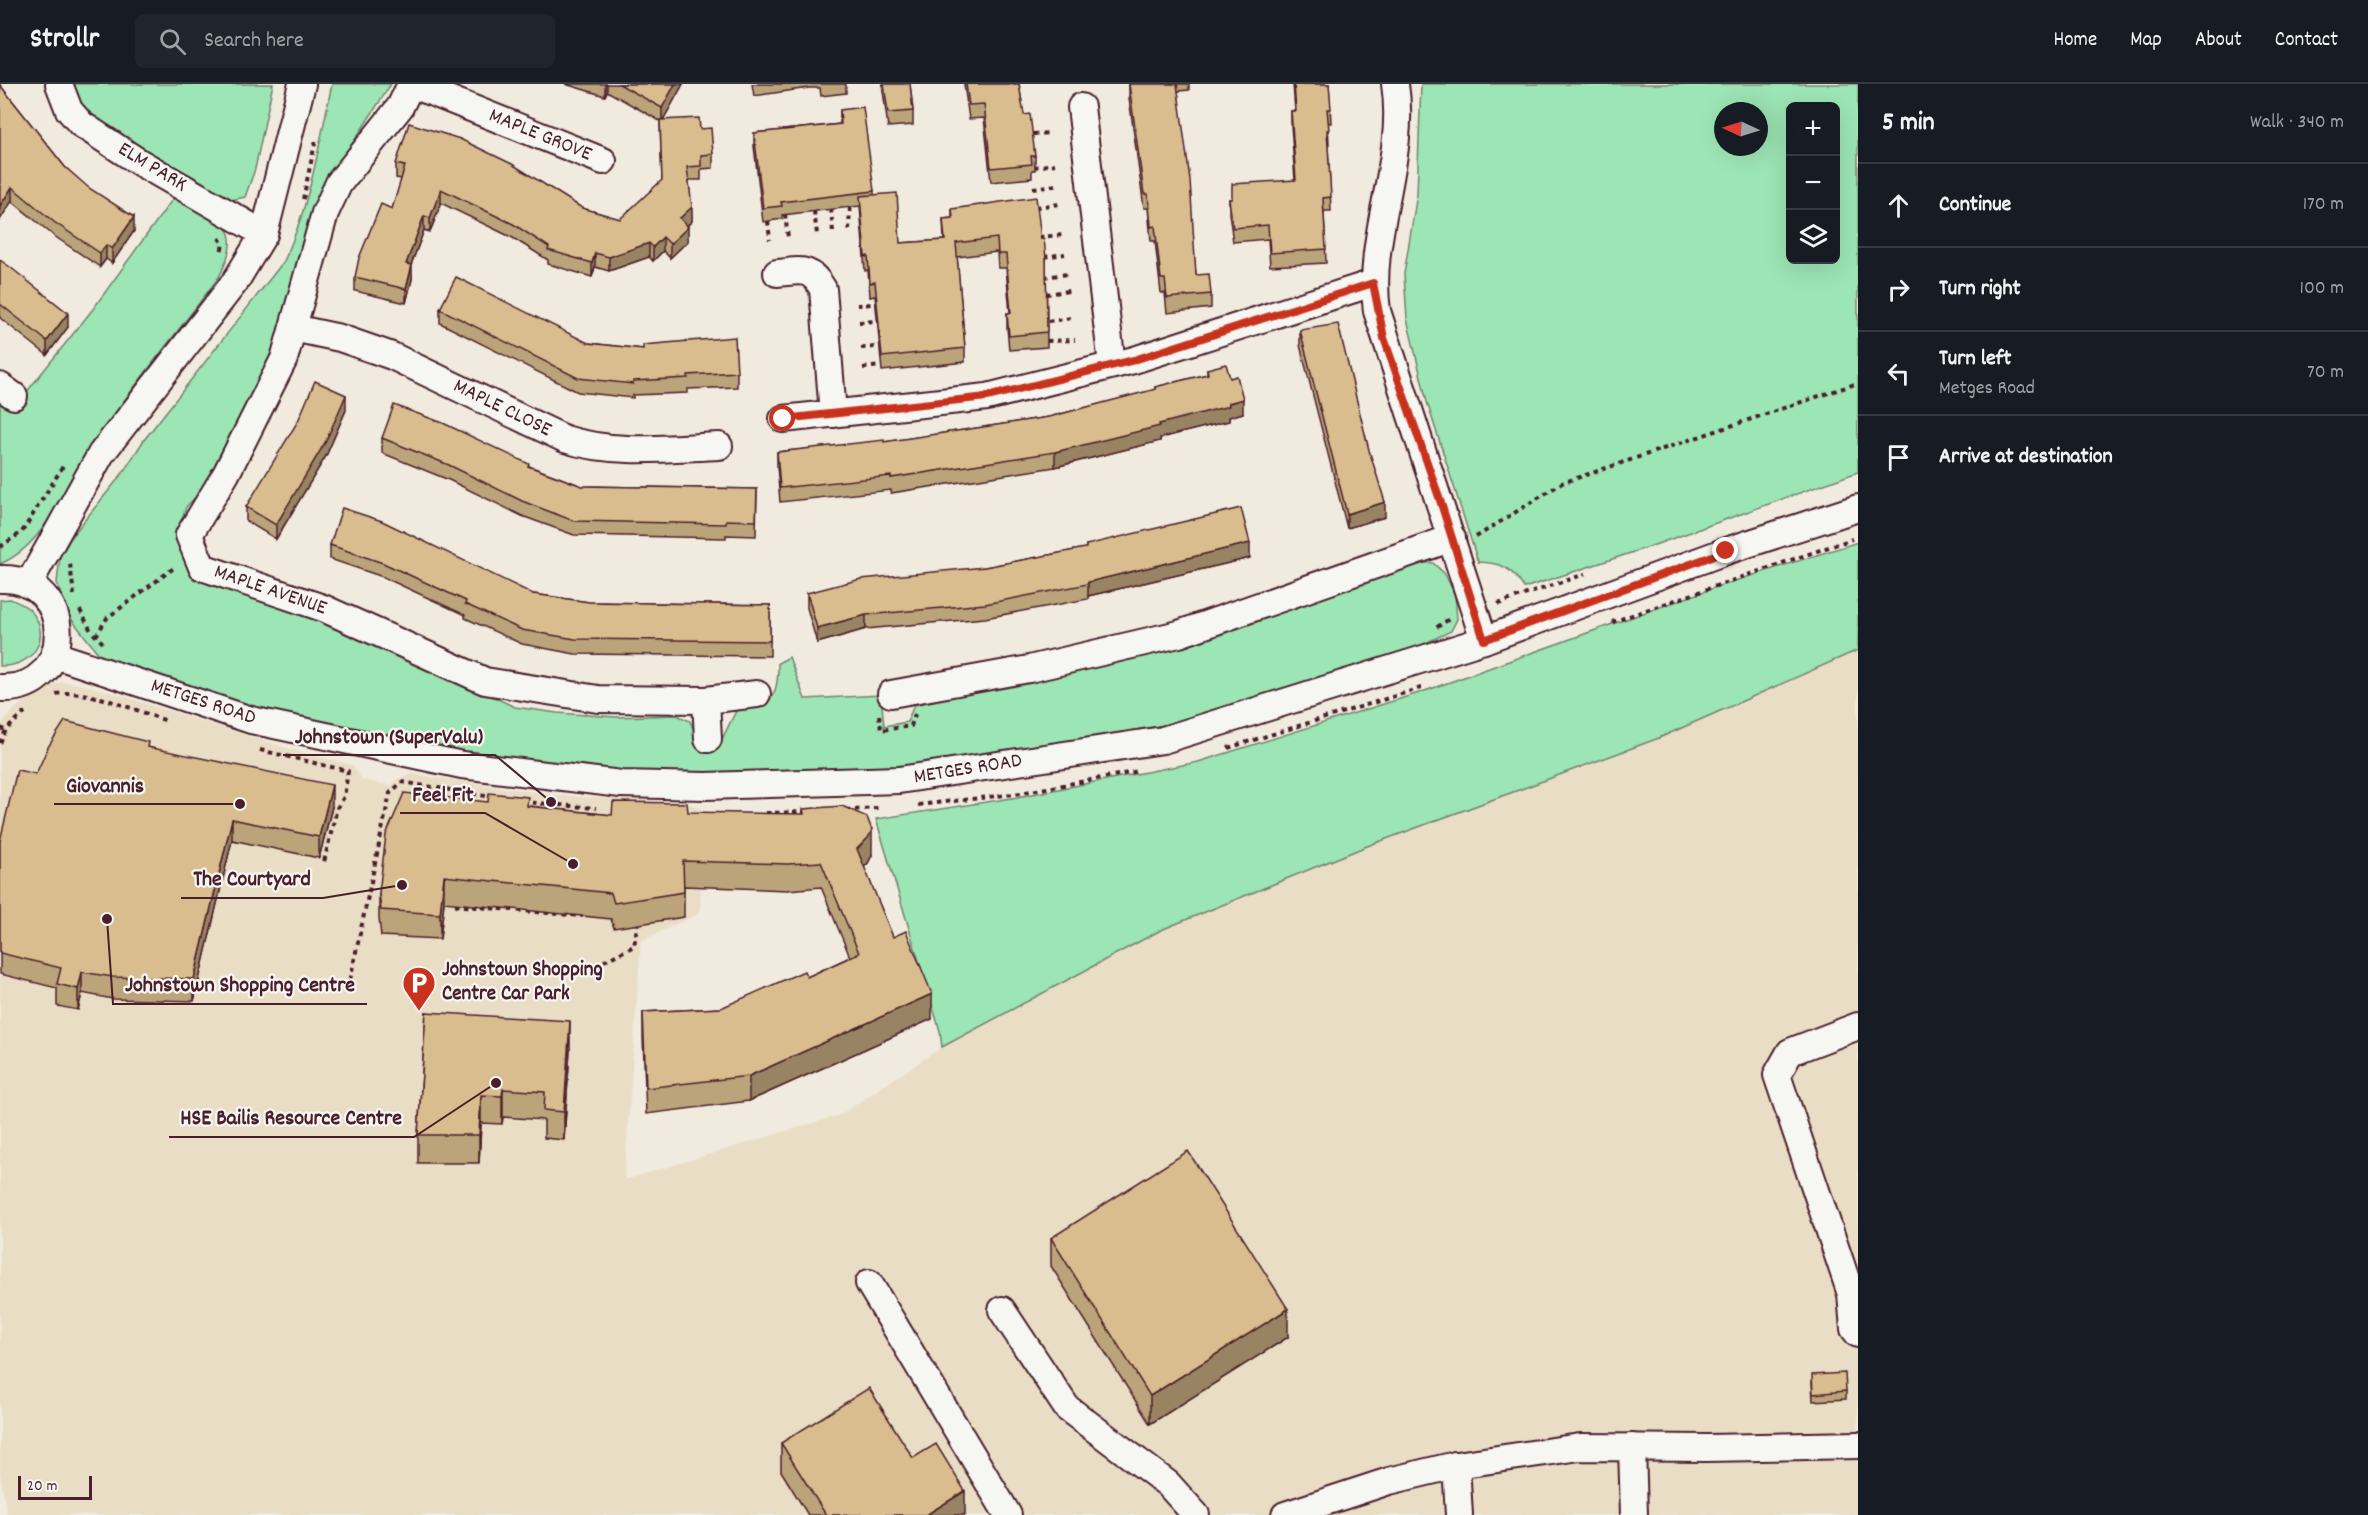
<!DOCTYPE html>
<meta charset="utf-8">
<style>
body{margin:0;font-family:Dekko,sans-serif;background:#20242c;color:#f1f3f6}
.controls{position:absolute;right:18px;top:18px;display:grid;overflow:hidden;border-radius:9px;box-shadow:0 6px 24px #0002}
.controls button{width:54px;height:54px;display:grid;place-items:center;padding:0;border:0;border-bottom:2px solid #363941;background:#171b24;color:#f1f3f6;font:30px sans-serif}
.compass{position:absolute;left:1714px;top:18px;width:54px;height:54px;border-radius:50%;background:#171b24;box-shadow:0 6px 24px #0002;rotate:274deg}
.scale{position:absolute;left:18px;bottom:15px;width:74px;box-sizing:border-box;padding-left:6px;border:3px solid #4a1f2b;border-top:0;font-size:16px;line-height:21px;white-space:nowrap;color:#4a1f2b;-webkit-text-stroke:4px #f6f6f2;paint-order:stroke}
.stop{position:absolute;width:18px;height:18px;margin:-14px;border:4px solid #c8321e;border-radius:50%;background:#fff}
.stop.end{background:#c8321e;border-color:#fff;box-shadow:0 2px 6px #0008}
.list{margin:0;padding:0;list-style:none}
h2{display:flex;justify-content:space-between;align-items:center;height:78px;margin:0;padding:0 24px;font-size:26px}
h2 small{font-size:20px;font-weight:400;color:#9ea1a6}
.list li{display:grid;grid-template-columns:39px 1fr auto;gap:18px;align-items:center;box-sizing:border-box;height:84px;padding:0 24px;border-top:2px solid #363941}
.list b{display:block;font-size:22px;white-space:nowrap}
.list p{margin:0;font-size:20px;white-space:nowrap;color:#9ea1a6}
.list em{font-size:20px;font-style:normal;color:#9ea1a6}
.icon{flex:none;width:33px;height:33px;fill:none;stroke:currentColor;stroke-width:2;stroke-linecap:round;stroke-linejoin:round}
.map{position:relative;flex:none;width:1858px;height:1431px;overflow:hidden}
header{display:flex;align-items:center;gap:36px;box-sizing:border-box;height:84px;padding:0 30px;background:#171b24;border-bottom:2px solid #363941}
header strong{font-size:28px}
nav{display:flex;gap:33px;margin-inline-start:auto;font-size:21px}
.search{width:420px;height:54px;background:#20242c;display:flex;align-items:center;gap:15px;box-sizing:border-box;padding:0 21px;border-radius:9px;color:#9ea1a6;font-size:22px}
main{display:flex}
aside{flex:1;background:#171b24}
.map>svg:first-child{display:block}
</style>
<header>
<strong>Strollr</strong>
<div class="search"><svg class="icon" aria-label="search" viewBox="0 0 24 24"><circle cx="10" cy="10" r="6"/><path d="M15 15l6 6"/></svg>Search here</div>
<nav><a>Home</a><a>Map</a><a>About</a><a>Contact</a></nav>
</header>
<main>
<div class="map">
<svg width="1858" height="1431" viewBox="0 0 1858 1431">
<rect width="100%" height="100%" fill="#f0ebde"/>
<filter id="ink" filterUnits="userSpaceOnUse"><feTurbulence type="fractalNoise" baseFrequency=".0167" numOctaves="2"/><feDisplacementMap in="SourceGraphic" scale="12" xChannelSelector="R" yChannelSelector="G"/><feConvolveMatrix kernelMatrix="1 2 1 2 8 2 1 2 1" color-interpolation-filters="sRGB"/></filter>
<g filter="url(#ink)">
<!-- built -->
<polygon fill="#e9ddc6" points="1858,566 1858,1431 7,1431 0,1389 0,642 14,626 38,605 63,598 90,602 306,670 353,681 362,696 391,702 397,695 411,690 553,711 689,720 704,726 700,829 641,857 624,1096 840,1031 942,963 1161,846 1362,764 1659,654"/>
<!-- green -->
<g fill="#9ce5b4" stroke="#738270" stroke-width="1.5" fill-rule="evenodd">
<polygon points="69,0 273,0 255,85 245,113 231,116 207,105 89,32 78,20"/>
<path d="M332,0H391L332,91L264,289L209,399L186,423L181,438L180,462L191,485L208,500L339,541L515,623L557,629L617,633L677,631L690,637L699,659L721,657L736,627C771,618 778,617 778,579L789,573L805,615L881,611L884,642L907,638L914,621L1072,587L1420,479H1433L1445,490L1455,511L1457,535L1451,547L1413,565L1197,635L968,676L909,684L648,692L514,679L354,651L205,611L102,574L68,531L57,499L60,472L72,452L122,390L144,356L284,177C310,121 319,61 332,0Z"/>
<path d="M1421,0H1858V388L1649,463L1524,504C1511,483 1502,479 1478,478L1427,318L1407,235L1404,190L1417,110ZM1836,22V176H1790V22ZM1723,27H1759V63H1723Z"/>
<path d="M174,113C218,139 248,137 219,193C177,249 131,304 92,362C65,402 46,461 0,480V315L13,325L93,225Z"/>
<polygon points="1858,458 1858,566 1659,654 1362,764 1161,846 942,963 940,947 876,735 1012,714 1198,678 1422,608 1719,502"/>
<path d="M10,515C17,518 26,521 31,527C54,554 31,584 0,582V516Z"/>
</g>
<g fill="none" stroke-linecap="round" stroke-linejoin="round">
<!-- minor casing -->
<g stroke="#4a1f2b" stroke-width="30">
<g id="minor">
<polyline points="59,0 69,26 81,40 139,78 264,150"/>
<polyline points="411,0 400,23 339,99 325,129 284,275 226,390 189,451 202,483 323,524 485,597 598,615 706,616 757,610"/>
<polyline points="411,0 603,77"/>
<path d="M1395,0C1407,76 1366,152 1377,227L1484,556"/>
<polyline points="1081,23 1112,281"/>
<path d="M777,189C801,187 810,182 823,205L833,330"/>
<path d="M293,244L340,254L392,272L565,355C615,371 668,364 719,362"/>
<polyline points="0,302 14,312"/>
<polyline points="783,335 987,313 1134,276 1373,199"/>
<path d="M0,495C77,492 77,608 0,604"/>
<polyline points="28,501 101,370 235,198 264,150 302,0"/>
<polyline points="55,571 251,636 462,681 621,700 705,702 899,696 1163,656 1484,556 1726,467 1858,424"/>
<polyline points="891,610 1029,585 1179,550 1452,454"/>
<polyline points="706,616 708,655"/>
<polyline points="1858,942 1790,968 1777,991 1851,1210 1854,1245 1858,1250"/>
<polyline points="869,1199 1008,1431"/>
<polyline points="1002,1226 1067,1324 1168,1400 1196,1431"/>
<polyline points="1632,1363 1634,1431"/>
<polyline points="1456,1381 1459,1431"/>
<polyline points="1285,1431 1389,1397 1456,1381 1580,1363 1707,1364 1858,1361"/>
</g>
</g>
<!-- path -->
<g stroke="#4a1f2b" stroke-width="4" stroke-dasharray="4.5 4.5" stroke-linecap="butt">
<polyline points="1033,50 1051,49"/>
<polyline points="1034,83 1055,80"/>
<polyline points="1033,104 1057,101"/>
<polyline points="303,115 316,55"/>
<polyline points="1036,123 1060,120"/>
<polyline points="831,125 833,148"/>
<polyline points="814,127 817,150"/>
<polyline points="785,130 788,154"/>
<polyline points="768,137 770,156"/>
<polyline points="849,146 850,122"/>
<polyline points="1039,153 1063,151"/>
<polyline points="219,154 223,160 221,169"/>
<polyline points="1044,173 1065,170"/>
<polyline points="1044,193 1068,190"/>
<polyline points="1046,210 1069,207"/>
<polyline points="857,221 872,220"/>
<polyline points="1048,237 1073,234"/>
<polyline points="859,238 875,237"/>
<polyline points="1047,257 1075,256"/>
<polyline points="861,264 876,263"/>
<polyline points="863,284 880,282"/>
<polyline points="1476,453 1562,399 1858,299"/>
<polyline points="0,463 22,448 65,379"/>
<polyline points="70,480 74,511"/>
<polyline points="1498,520 1585,490"/>
<polyline points="80,526 91,547 105,561"/>
<polyline points="1612,538 1852,455"/>
<polyline points="1437,543 1451,534"/>
<polyline points="96,552 107,534 175,483"/>
<path d="M56,610C89,604 136,627 167,637"/>
<polyline points="879,631 881,646 911,642 915,630"/>
<polyline points="0,644 6,646"/>
<polyline points="0,659 6,646 27,626"/>
<polyline points="1228,664 1424,603"/>
<polyline points="260,666 348,687 344,713 337,724 324,778"/>
<polyline points="523,718 596,724"/>
<polyline points="918,721 1015,710 1139,687"/>
<polyline points="846,726 878,724"/>
<polyline points="766,729 806,728"/>
<polyline points="454,814 453,821 583,832"/>
<polyline points="604,877 634,862 638,837"/>
<polyline points="350,896 390,709 402,698 492,713"/>
</g>
<!-- minor -->
<use href="#minor" stroke="#f6f6f2" stroke-width="26"/>
</g>
<!-- wall -->
<g fill="#bba37a" stroke="#4a1f2b" stroke-width="1.5">
<polygon points="565,0 683,0 663,36 700,45 713,70 713,84 701,85 701,96 689,96 692,137 687,142 688,157 670,174 663,167 653,177 649,173 609,187 595,183 592,193 548,180 548,176 513,154 441,119 430,148 424,146 411,181 412,195 406,219 355,207 355,193 392,125 402,95 396,94 396,80 582,124 620,135 662,97 660,37 607,7 605,12"/>
<polygon points="752,0 846,0 846,9 821,12 820,4 809,4 754,12"/>
<polygon points="882,0 911,0 910,0 913,27 913,41 888,43"/>
<polygon points="964,0 1019,0 1024,31 1035,72 1035,86 1032,86 1032,94 991,98 984,34 969,35"/>
<polygon points="1129,0 1189,0 1189,6 1178,7 1196,191 1211,210 1211,224 1167,229 1165,209 1161,209 1155,157 1151,157 1148,124 1144,124 1129,14"/>
<polygon points="1293,0 1329,0 1331,39 1328,39 1329,60 1328,60 1331,127 1324,127 1326,179 1270,182 1268,155 1233,158 1229,129 1229,115 1295,96 1291,41 1291,27 1295,27"/>
<polygon points="0,1 65,83 134,147 112,179 106,175 100,183 54,152 12,117"/>
<polygon points="840,26 874,107 874,111 900,159 944,156 943,135 952,134 952,125 1041,155 1046,174 1047,263 1009,266 1007,243 1007,229 1010,229 1006,184 998,184 997,168 957,173 965,264 965,278 882,287 875,212 870,213 868,186 865,187 860,122 782,131 782,135 763,138 754,62 754,49 840,40"/>
<polygon points="0,176 68,243 47,271 0,234"/>
<polygon points="440,225 588,259 643,265 737,288 737,303 688,305 688,309 633,311 633,314 578,308 440,239"/>
<polygon points="1300,246 1385,433 1347,444 1300,261"/>
<polygon points="1207,285 1230,294 1243,329 1229,333 1229,337 1160,354 1160,357 1055,383 891,409 891,406 780,418 777,382 777,368 884,358 1049,333 1155,306 1155,303 1207,290"/>
<polygon points="346,326 326,372 276,455 246,437 246,423"/>
<polygon points="382,354 529,382 582,402 757,405 756,452 726,451 726,454 574,451 522,432 449,396 382,369"/>
<polygon points="330,461 533,510 589,518 770,521 770,572 575,570 522,560 465,534 465,531 383,493 330,475"/>
<polygon points="1086,461 1250,474 1088,512 1088,515 985,534 866,545 817,559 807,524 807,509 985,483 1086,464"/>
<polygon points="148,663 332,723 319,774 232,756 194,917 113,915 82,909 78,926 57,922 57,904 0,890 0,757 36,690"/>
<polygon points="528,722 612,731 688,728 872,771 868,779 864,783 893,853 932,935 749,1017 646,1030 643,953 643,928 721,924 807,893 850,873 821,803 788,806 684,802 684,833 614,844 611,835 444,818 440,855 381,852 379,834 379,809"/>
<polygon points="426,928 570,965 564,1056 544,1054 544,1036 503,1033 502,1040 481,1039 479,1079 418,1079 418,1051"/>
<polygon points="1051,1154 1288,1253 1150,1340 1051,1182"/>
<polygon points="1812,1298 1846,1307 1846,1315 1813,1317"/>
<polygon points="781,1359 913,1374 965,1431 808,1431 781,1387"/>
</g>
<!-- shaded-wall -->
<g fill="#988463" stroke="#4a1f2b" stroke-width="1.5">
<polygon points="605,0 607,0 607,7 605,12"/>
<polygon points="675,0 683,0 662,38 662,24"/>
<polygon points="12,103 12,117 0,136 0,122"/>
<polygon points="441,105 441,119 430,148 430,134"/>
<polygon points="692,123 692,137 680,148 680,134"/>
<polygon points="424,132 424,146 406,194 406,180"/>
<polygon points="134,133 134,147 112,179 112,165"/>
<polygon points="688,143 688,157 670,174 670,160"/>
<polygon points="663,153 663,167 653,177 653,163"/>
<polygon points="649,159 649,173 609,187 609,173"/>
<polygon points="106,161 106,175 100,183 100,169"/>
<polygon points="595,169 595,183 592,193 592,179"/>
<polygon points="412,181 412,195 406,219 406,205"/>
<polygon points="68,229 68,243 47,271 47,257"/>
<polygon points="346,311 346,326 326,372 276,455 276,441"/>
<polygon points="1243,315 1243,329 1229,333 1229,337 1160,354 1160,357 1055,383 1055,368 1159,340"/>
<polygon points="1385,418 1385,433 1347,444 1347,430"/>
<polygon points="1250,459 1250,474 1088,512 1088,498"/>
<polygon points="866,531 866,545 817,559 817,544"/>
<polygon points="332,701 332,723 319,774 319,753"/>
<polygon points="232,735 232,756 194,917 194,895"/>
<polygon points="872,746 872,771 868,779 857,790 857,765"/>
<polygon points="444,792 444,818 440,855 440,830"/>
<polygon points="82,888 82,909 78,926 78,905"/>
<polygon points="932,910 932,935 749,1017 749,992"/>
<polygon points="570,937 570,965 564,1056 564,1028"/>
<polygon points="503,1005 503,1033 502,1040 502,1012"/>
<polygon points="481,1011 481,1039 479,1079 479,1051"/>
<polygon points="1288,1225 1288,1253 1150,1340 1150,1312"/>
<polygon points="965,1407 965,1431 926,1431"/>
</g>
<!-- building -->
<g fill="#d9bd8e" stroke="#4a1f2b" stroke-width="1.5">
<polygon points="619,0 675,0 662,24"/>
<polygon points="884,0 910,0 913,27 888,29"/>
<polygon points="966,0 1019,0 1024,31 1030,30 1035,72 1031,72 1032,80 991,84 984,20 969,21"/>
<polygon points="1129,0 1177,0 1190,96 1196,191 1209,190 1211,210 1167,214 1165,195 1161,195 1155,142 1151,143 1148,110 1144,110"/>
<polygon points="1294,0 1329,0 1331,25 1327,25 1329,46 1327,46 1331,113 1323,114 1326,165 1270,169 1268,141 1233,144 1229,115 1232,115 1232,100 1296,96 1291,27 1296,27"/>
<polygon points="0,1 65,83 89,104 134,133 112,165 106,161 100,169 54,138 12,103 0,122"/>
<polygon points="863,23 874,107 781,118 782,122 763,124 754,49 841,40 840,26"/>
<polygon points="699,34 700,45 711,44 713,70 701,71 701,82 687,83 692,123 680,134 688,143 670,160 663,153 653,163 649,159 609,173 595,169 592,179 548,166 549,163 513,140 441,105 430,134 424,132 406,180 412,181 406,205 355,193 359,174 381,120 392,125 405,82 396,80 409,39 460,55 512,80 582,124 620,135 662,96 660,36"/>
<polygon points="897,109 900,159 945,156 943,135 953,134 952,125 1036,113 1041,155 1044,155 1046,174 1047,248 1009,252 1007,229 1011,229 1006,170 998,170 997,154 956,159 965,264 882,273 875,198 870,199 868,172 865,173 860,112"/>
<polygon points="0,176 10,183 68,229 47,257 0,220"/>
<polygon points="456,193 588,259 643,265 643,261 735,253 737,288 688,291 688,294 633,297 633,300 578,294 440,225"/>
<polygon points="1338,240 1369,366 1385,418 1347,430 1300,246"/>
<polygon points="1226,280 1230,294 1237,292 1243,315 1228,319 1229,322 1159,340 1160,342 1055,368 891,394 891,392 780,404 777,368 884,356 884,358 1049,333 1156,305 1155,303 1208,290 1207,285"/>
<polygon points="315,297 346,311 326,357 276,441 246,423 298,337"/>
<polygon points="394,321 443,339 529,380 528,382 582,402 757,405 756,437 726,436 726,440 574,437 522,417 449,381 382,354"/>
<polygon points="342,424 382,437 533,510 589,518 770,521 770,557 575,555 522,546 465,520 466,517 383,479 330,461"/>
<polygon points="1241,424 1250,459 1088,498 1088,500 985,520 866,531 817,544 807,509 861,495 985,483 1086,464 1086,461"/>
<polygon points="65,637 148,658 147,663 332,701 319,753 232,735 194,895 113,893 82,888 78,905 57,900 61,884 0,869 0,757 17,686 36,690 48,663"/>
<polygon points="404,709 488,718 489,709 528,713 527,722 612,731 613,718 687,719 688,728 804,730 803,725 842,722 867,733 872,746 868,754 857,765 893,853 906,847 932,910 749,992 646,1004 643,928 721,924 804,887 807,893 859,869 821,778 788,780 683,777 684,808 614,819 611,809 444,792 440,830 381,826 379,809 386,751"/>
<polygon points="426,928 570,937 564,1028 544,1026 545,1008 503,1005 502,1012 481,1011 479,1051 418,1051"/>
<polygon points="1188,1067 1288,1225 1150,1312 1051,1154"/>
<polygon points="1845,1289 1846,1307 1813,1310 1812,1291"/>
<polygon points="869,1304 913,1374 936,1360 965,1407 926,1431 826,1431 781,1359"/>
</g>
</g>
<g fill="none" stroke-linecap="round" stroke-linejoin="round" filter="url(#ink)">
<!-- route -->
<polyline stroke="#c8321e" stroke-width="8" points="783,335 987,313 1134,276 1373,199 1384,254 1440,416 1484,556 1726,467"/>
</g>
<!-- icons -->
<defs>
<g id="parking-pin" transform="scale(1.725)"><path d="M0 17L-7.5 6A9.5 9.5 0 1 1 7.5 6Z" fill="#c8321e" stroke="#f6f6f2"/><path d="M-3.5-5.5H1a3.5 3.5 0 0 1 0 7H-1V5.5H-3.5ZM-1-3.4V-.6H.8a1.4 1.4 0 0 0 0-2.8Z" fill="#fff"/></g>
</defs>
<g fill-rule="evenodd">
<use href="#parking-pin" x="419" y="899"/>
</g>
<g text-anchor="middle" dominant-baseline="central" stroke-width="4.5" stroke-linejoin="round" paint-order="stroke">
<!-- street labels -->
<g font-size="21" fill="#4a1f2b" stroke="#f6f6f2">
<text transform="translate(540 52) rotate(22)">MAPLE GROVE</text>
<text transform="translate(152 84) rotate(31)">ELM PARK</text>
<text transform="translate(502 325) rotate(26)">MAPLE CLOSE</text>
<text transform="translate(270 507) rotate(19)">MAPLE AVENUE</text>
<text transform="translate(203 619) rotate(18)">METGES ROAD</text>
<text transform="translate(968 686) rotate(-9)">METGES ROAD</text>
</g>
<!-- poi labels -->
<g font-size="21" font-weight="bold" fill="#4a1f2b" stroke="#f6f6f2" text-anchor="start">
<text x="442" y="887">Johnstown Shopping<tspan x="442" dy="24">Centre Car Park</tspan></text>
</g>
</g>
<!-- callouts -->
<path fill="none" stroke="#4a1f2b" stroke-width="2" d="M551 718L495 671H283M240 720L156 720H54M573 780L485 729H400M402 801L323 814H181M107 835L113 920H367M496 999L414 1053H169"/>
<g fill="#4a1f2b" stroke="#f6f6f2" stroke-width="2">
<circle cx="551" cy="718" r="6"/>
<circle cx="240" cy="720" r="6"/>
<circle cx="573" cy="780" r="6"/>
<circle cx="402" cy="801" r="6"/>
<circle cx="107" cy="835" r="6"/>
<circle cx="496" cy="999" r="6"/>
</g>
<g font-size="22" text-anchor="middle" font-weight="bold" fill="#4a1f2b" stroke="#f6f6f2" stroke-width="4.5" stroke-linejoin="round" paint-order="stroke">
<text x="389" y="659">Johnstown (SuperValu)</text>
<text x="105" y="708">Giovannis</text>
<text x="443" y="717">Feel Fit</text>
<text x="252" y="801">The Courtyard</text>
<text x="240" y="907">Johnstown Shopping Centre</text>
<text x="291" y="1040">HSE Bailis Resource Centre</text>
</g>
</svg>
<div class="controls">
<button>+</button>
<button>−</button>
<button><svg class="icon" aria-label="layers" viewBox="0 0 24 24"><path d="M12 4l9 5-9 5-9-5zM3 14l9 5 9-5"/></svg></button>
</div>
<svg class="compass" viewBox="-18 -18 36 36"><path d="M0-13l5 13h-10z" fill="#e53935"/><path d="M0 13l5-13h-10z" fill="#9ea1a6"/></svg>
<div class="scale">20 m</div>
<div class="stop" style="left:783px;top:335px"></div>
<div class="stop end" style="left:1726px;top:467px"></div>
</div>
<aside>
<h2>5 min<small>Walk · 340 m</small></h2>
<ul class="list">
<li><svg class="icon" aria-label="ahead" viewBox="0 0 24 24"><path d="M12 20V5M6 11l6-6 6 6"/></svg><div><b>Continue</b></div><em>170 m</em></li>
<li><svg class="icon" aria-label="right" viewBox="0 0 24 24"><path d="M7 20v-9h11M14 6l5 5-5 5"/></svg><div><b>Turn right</b></div><em>100 m</em></li>
<li><svg class="icon" aria-label="left" viewBox="0 0 24 24"><path d="M17 20v-9H6M10 6l-5 5 5 5"/></svg><div><b>Turn left</b><p>Metges Road</p></div><em>70 m</em></li>
<li><svg class="icon" aria-label="arrive" viewBox="0 0 24 24"><path d="M6 21V4h12l-3 4 3 4H6"/></svg><div><b>Arrive at destination</b></div></li>
</ul>
</aside>
</main>
